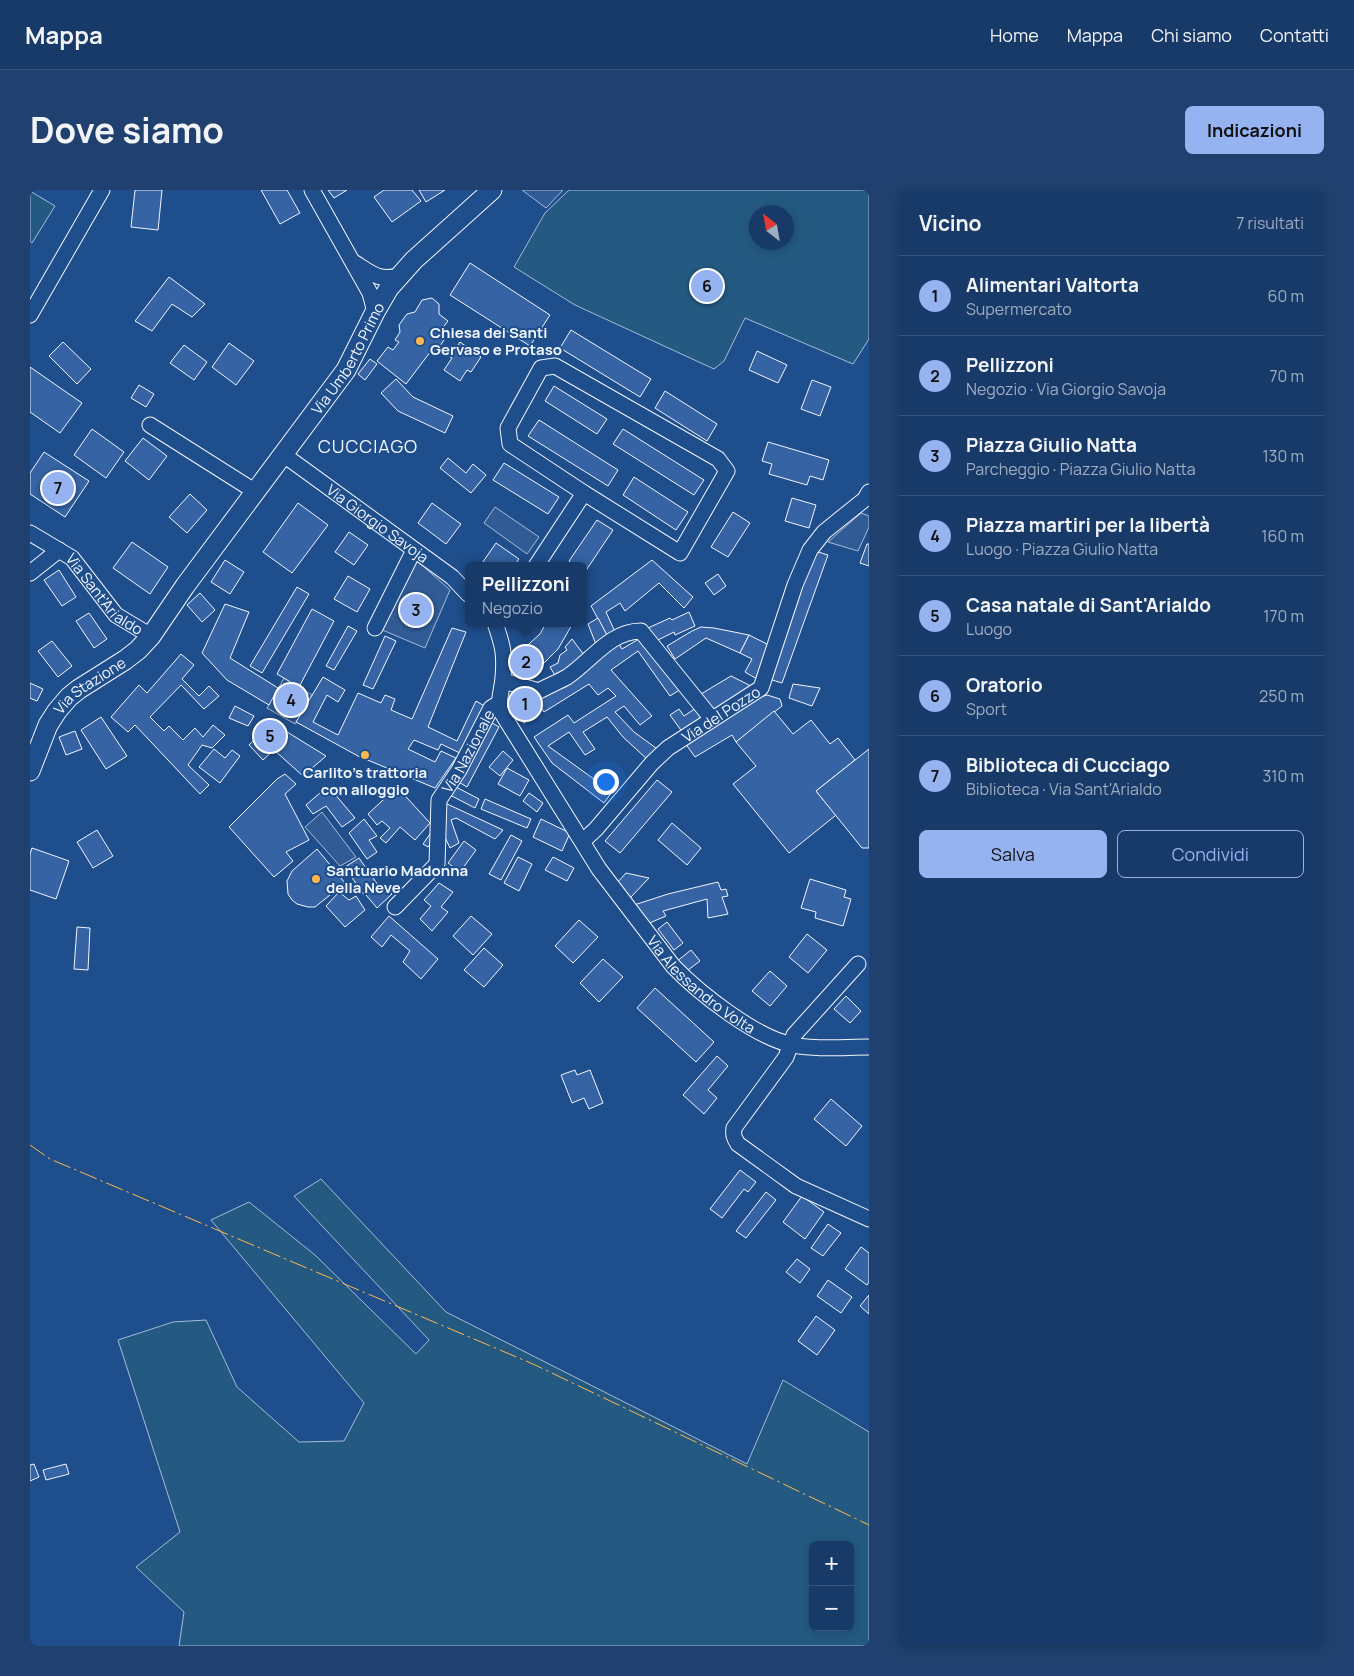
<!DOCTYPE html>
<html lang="it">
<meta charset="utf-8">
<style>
body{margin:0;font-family:Manrope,sans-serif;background:#20416f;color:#f1f3f6}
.controls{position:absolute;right:15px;bottom:15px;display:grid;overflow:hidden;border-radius:8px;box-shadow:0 2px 12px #0003}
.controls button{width:45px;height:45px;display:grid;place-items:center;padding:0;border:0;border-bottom:1px solid #36547d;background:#173a69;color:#f1f3f6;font:25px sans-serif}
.compass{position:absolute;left:719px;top:15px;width:45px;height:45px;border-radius:50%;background:#173a69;box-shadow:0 2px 12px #0003;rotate:329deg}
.you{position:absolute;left:575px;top:591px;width:18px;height:18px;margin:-12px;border:4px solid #fff;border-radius:50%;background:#1a73e8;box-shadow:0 0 0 8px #1a73e833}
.badge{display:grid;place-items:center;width:32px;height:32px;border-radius:50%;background:#95b2f1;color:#111;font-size:16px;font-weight:700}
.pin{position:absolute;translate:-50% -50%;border:2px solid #fff;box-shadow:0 1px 5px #0006}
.popup{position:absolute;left:435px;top:372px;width:122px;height:65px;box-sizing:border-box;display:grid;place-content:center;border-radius:8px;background:#173a69;filter:drop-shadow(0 1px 4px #0005);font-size:16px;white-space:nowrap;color:#9eadc0}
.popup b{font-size:19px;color:#f1f3f6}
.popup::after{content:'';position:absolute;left:50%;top:100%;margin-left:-10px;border:10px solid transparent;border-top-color:#173a69}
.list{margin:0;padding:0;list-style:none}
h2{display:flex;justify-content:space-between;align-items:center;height:65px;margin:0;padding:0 20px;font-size:21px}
h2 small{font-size:16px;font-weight:400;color:#9eadc0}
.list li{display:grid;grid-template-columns:32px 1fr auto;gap:15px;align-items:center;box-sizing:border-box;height:80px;padding:0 20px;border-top:1px solid #36547d}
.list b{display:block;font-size:19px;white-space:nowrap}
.list p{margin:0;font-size:16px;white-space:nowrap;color:#9eadc0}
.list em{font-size:16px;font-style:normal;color:#9eadc0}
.actions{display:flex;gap:10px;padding:15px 20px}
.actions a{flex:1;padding:11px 0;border:1px solid #95b2f1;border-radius:8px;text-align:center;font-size:18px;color:#95b2f1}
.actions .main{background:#95b2f1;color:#111}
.map{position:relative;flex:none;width:839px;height:1456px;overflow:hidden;border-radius:8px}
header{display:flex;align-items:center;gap:30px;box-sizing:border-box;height:70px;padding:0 25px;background:#173a69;border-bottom:1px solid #36547d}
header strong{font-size:24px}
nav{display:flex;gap:28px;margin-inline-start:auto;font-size:18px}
.intro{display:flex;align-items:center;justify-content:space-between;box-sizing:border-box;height:120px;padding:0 30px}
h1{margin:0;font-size:35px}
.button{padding:12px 22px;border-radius:8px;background:#95b2f1;color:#111;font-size:18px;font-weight:700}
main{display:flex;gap:30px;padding:0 30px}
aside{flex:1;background:#173a69;border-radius:8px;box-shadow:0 2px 12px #0003}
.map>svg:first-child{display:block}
</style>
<header>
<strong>Mappa</strong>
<nav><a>Home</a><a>Mappa</a><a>Chi siamo</a><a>Contatti</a></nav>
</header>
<div class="intro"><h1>Dove siamo</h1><a class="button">Indicazioni</a></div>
<main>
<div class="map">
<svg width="839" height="1456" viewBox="0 0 839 1456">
<rect width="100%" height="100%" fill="#1f4e8c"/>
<!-- green -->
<g fill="#245a82" stroke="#a8bbd7" fill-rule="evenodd">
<path d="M539,0H839V149L823,174L715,128L694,171L684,179L545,115L484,77L515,23ZM726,22H756V52H726Z"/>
<polygon points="0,1 25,16 2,53 0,51"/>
<path d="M291,989L416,1122L717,1274L753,1190L839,1242V1456H149L154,1422L106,1377L150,1342L88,1150L143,1132L176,1130L207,1197L269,1252L314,1251L334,1213L181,1030L219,1012L285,1065L386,1164L399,1150L264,1006ZM783,1355H820V1437H783Z"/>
</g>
<!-- parking -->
<g fill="#305b95" stroke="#a8bbd7">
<polygon points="492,0 533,0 516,18"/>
<polygon points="465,317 509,347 497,364 454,333"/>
<polygon points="831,323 839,326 839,337 828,361 798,352"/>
<polygon points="385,369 420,400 395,458 350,439"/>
<polygon points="254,488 282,505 265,534 237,518"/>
<polygon points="292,622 326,667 310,676 275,637"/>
</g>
<!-- building -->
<g fill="#3563a3" stroke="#f2f6ff">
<polygon points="105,0 132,0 128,40 101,37"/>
<polygon points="231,0 257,0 270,23 250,34"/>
<polygon points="298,0 317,0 304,8"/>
<polygon points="354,0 382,0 391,11 362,32 344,7"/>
<polygon points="389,0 415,0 396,12"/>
<polygon points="440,73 520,125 500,156 420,105"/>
<polygon points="139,87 175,114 162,127 142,114 122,141 105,131"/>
<polygon points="402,108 409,114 409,124 418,131 411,140 414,150 408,159 401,161 376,194 347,171 358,157 363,160 369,152 365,150 370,142 369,135 377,124 385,122 392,110"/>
<polygon points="541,140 621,189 610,207 530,158"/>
<polygon points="33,152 61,179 47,194 19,166"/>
<polygon points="430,152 451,167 441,182 437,180 430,191 414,180 422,168 420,167"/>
<polygon points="199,153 224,171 206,195 182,177"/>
<polygon points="154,155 177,172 164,190 140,173"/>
<polygon points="727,161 757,175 748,193 719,180"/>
<polygon points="340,169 347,174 335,190 328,184"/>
<polygon points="0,177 52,213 30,243 0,222"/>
<polygon points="366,189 383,207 423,226 415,243 368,221 351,203"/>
<polygon points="782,190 801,197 790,226 771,219"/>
<polygon points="109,195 124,204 116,217 101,208"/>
<polygon points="524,196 577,229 567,244 515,211"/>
<polygon points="635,201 687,234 677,251 625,218"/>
<polygon points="509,230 588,280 578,296 498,246"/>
<polygon points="62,239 94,262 76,288 44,265"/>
<polygon points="593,239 674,290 664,305 583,254"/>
<polygon points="113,248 137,266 119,290 95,271"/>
<polygon points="738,252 799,270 793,290 780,286 777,295 739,284 742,274 732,271"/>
<polygon points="14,262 59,291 35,327 0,304 0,283"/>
<polygon points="418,268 436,283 443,274 456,285 441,303 410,278"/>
<polygon points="474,273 529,307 518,324 463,290"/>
<polygon points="604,287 658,322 646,340 593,305"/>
<polygon points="160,304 177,320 157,343 139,327"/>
<polygon points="762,308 786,315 779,338 755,331"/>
<polygon points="268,313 298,335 262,383 233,362"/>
<polygon points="402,313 431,334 416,354 388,333"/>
<polygon points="703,322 720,333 698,367 681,357"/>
<polygon points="567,330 583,340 555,382 554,376 546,376 539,371"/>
<polygon points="319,342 338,355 324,375 305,362"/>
<polygon points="102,352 138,377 120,404 83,378"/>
<polygon points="466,353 489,369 484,376 450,376"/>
<polygon points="837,354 839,354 839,376 830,373"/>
<polygon points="785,361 798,365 752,493 739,489"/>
<polygon points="195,370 214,382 200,404 181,392"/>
<polygon points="622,370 663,407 654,418 629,393 595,421 590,413 576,422 586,444 579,449 561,416"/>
<polygon points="29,380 46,407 32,416 14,390"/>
<polygon points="688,384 696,396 684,405 675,393"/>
<polygon points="318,386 340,399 327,422 304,409"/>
<polygon points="267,397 279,404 232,483 220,476"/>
<polygon points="170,403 185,420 172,432 157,415"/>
<polygon points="195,414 219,422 200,468 248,498 239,515 197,490 172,463"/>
<polygon points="282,419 304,431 269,497 247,484"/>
<polygon points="659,422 665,436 645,445 644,442 624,452 618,438 640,428 642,430"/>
<polygon points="59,423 77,449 64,458 46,431"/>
<polygon points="568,428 579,449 567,457 558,434"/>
<polygon points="516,433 543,433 528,459 511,476 503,471 491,483 480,476 485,463 490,462 510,444"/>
<polygon points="318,436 327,441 304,480 296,476"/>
<polygon points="671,437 684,438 719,445 710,463 676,448 645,469 637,456 662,441"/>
<polygon points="422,438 436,442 398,537 427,551 446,511 456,517 434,565 411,554 408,560 384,550 378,559 405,572 411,561 426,568 405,598 328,566 266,532 293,487 315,500 308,512 297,505 283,532 308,545 328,503 351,513 355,505 365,509 361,520 382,529"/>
<polygon points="719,445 743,457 727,489 715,482 722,469 710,463"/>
<polygon points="355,446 366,451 343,499 333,495"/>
<polygon points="612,447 651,499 640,506 608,461 581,480 622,526 610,535 594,516 585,522 604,542 630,561 618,570 593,547 577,527 553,542 565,559 555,565 539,542 518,556 582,602 574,613 522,573 504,547 538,525 544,533 586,506 578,498 568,505 559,494 514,522 506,510 540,489 586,449 592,459"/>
<polygon points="542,449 554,465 526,487 520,477 528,473 530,465 537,460 535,457"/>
<polygon points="22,451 42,476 28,487 8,461"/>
<polygon points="151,464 164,475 152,489 169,506 179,496 189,506 174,519 151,495 120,527 134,541 139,536 153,550 165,538 173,547 183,535 195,545 182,558 172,555 158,575 179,595 170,604 105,535 98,542 81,527 109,495 117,503"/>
<polygon points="701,486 723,497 684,521 671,504"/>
<polygon points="0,493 13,499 7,511 0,508"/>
<polygon points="763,494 790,498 782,516 759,508"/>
<polygon points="737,505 750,509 752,516 706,552 702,545 665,567 655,553 724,509"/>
<polygon points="499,506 510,523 494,533 478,519"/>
<polygon points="205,516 224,526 218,536 199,528"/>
<polygon points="666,518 674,528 653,543 640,525 649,519 654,526"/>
<polygon points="744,521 763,544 781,530 800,554 808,548 825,570 786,601 806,625 759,663 703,594 726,576 706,552"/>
<polygon points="71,527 97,566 76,579 51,540"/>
<polygon points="459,531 469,537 437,597 427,591"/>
<polygon points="241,532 296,566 273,586 244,560 233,570 219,555"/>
<polygon points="45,541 52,559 36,565 29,547"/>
<polygon points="184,559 195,568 202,560 210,566 190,593 169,577"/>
<polygon points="839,559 839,658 832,658 786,601"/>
<polygon points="473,561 483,570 470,586 459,577"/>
<polygon points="477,578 499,590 490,606 468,594"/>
<polygon points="255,584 266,594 255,604 279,650 256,662 263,671 244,687 199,637 247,589"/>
<polygon points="627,590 642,602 590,663 575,651"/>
<polygon points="422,595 449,609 445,618 418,604"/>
<polygon points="298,596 325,628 312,637 296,616 283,624 276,615"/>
<polygon points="367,597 400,633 385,650 370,637 356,653 350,648 360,638 352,631 347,635 338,624"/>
<polygon points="499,603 513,613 507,622 493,611"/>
<polygon points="455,609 501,629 497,638 451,619"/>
<polygon points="415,613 473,640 465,649 426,628 421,630 429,653 420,658 414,645"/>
<polygon points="334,629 347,646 339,650 347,662 337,669 319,643"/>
<polygon points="511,629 540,643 532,661 503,647"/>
<polygon points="642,633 671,658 657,675 628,650"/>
<polygon points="67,640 83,666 63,678 47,652"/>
<polygon points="400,644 405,648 398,657 393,654"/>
<polygon points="481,645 492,651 471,690 459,684"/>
<polygon points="434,651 446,660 430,682 418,673"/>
<polygon points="2,658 39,671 26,709 0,700 0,664"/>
<polygon points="287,659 315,693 285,717 278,717 267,714 262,710 258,704 257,691 262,681"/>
<polygon points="488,667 502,674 489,701 474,693"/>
<polygon points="523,667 544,678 537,691 515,680"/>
<polygon points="329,668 348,695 333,704 315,677"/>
<polygon points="596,683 619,688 600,708 586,694"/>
<polygon points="780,689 816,700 814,707 821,709 813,736 785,728 786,722 771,718"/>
<polygon points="688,692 691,700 696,699 698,706 692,707 698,724 678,728 677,709 633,721 636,726 617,734 604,715 638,704"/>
<polygon points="409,693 423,702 411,717 418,722 402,741 390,729 401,716 394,710"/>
<polygon points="348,695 362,704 347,718 336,705"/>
<polygon points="309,702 319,710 326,706 335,720 315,737 296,716"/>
<polygon points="359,726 408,769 391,789 373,772 380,761 361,745 352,757 341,747"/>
<polygon points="441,726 462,744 443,765 423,746"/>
<polygon points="549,730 568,747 543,773 525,756"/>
<polygon points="637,732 653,753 644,760 628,739"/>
<polygon points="47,737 60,738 58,780 44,779"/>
<polygon points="777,744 797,760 778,783 759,767"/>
<polygon points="454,758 473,775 454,797 434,780"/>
<polygon points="661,760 670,771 654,783 646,772"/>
<polygon points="573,769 593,787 569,812 550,793"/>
<polygon points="740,781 757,796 740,816 722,801"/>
<polygon points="625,798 684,852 666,872 607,818"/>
<polygon points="816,806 831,821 820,833 804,819"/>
<polygon points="687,866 698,876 678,900 687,908 674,924 653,905"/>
<polygon points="545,880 547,885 560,880 573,913 559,919 554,908 542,913 531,885"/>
<polygon points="801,909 832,936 816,956 784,929"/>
<polygon points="710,980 726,992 718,1002 714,999 692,1028 680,1019"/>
<polygon points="736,1002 746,1010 716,1048 706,1041"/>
<polygon points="772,1006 794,1022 775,1049 753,1032"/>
<polygon points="798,1034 811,1043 793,1066 781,1058"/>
<polygon points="831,1057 839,1063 839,1092 837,1095 815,1079"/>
<polygon points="767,1069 780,1079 770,1093 756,1082"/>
<polygon points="798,1090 822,1107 811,1123 787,1106"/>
<polygon points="839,1105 839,1124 830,1116"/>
<polygon points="786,1126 805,1140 787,1165 768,1151"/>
<polygon points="4,1274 9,1287 0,1291 0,1275"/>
<polygon points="36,1274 39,1284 16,1290 13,1280"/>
</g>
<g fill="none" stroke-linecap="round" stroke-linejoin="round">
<!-- minor casing -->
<g stroke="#f2f6ff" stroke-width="17">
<g id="minor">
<polyline points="282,0 340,103 345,122"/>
<path d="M325,73C342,84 350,92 371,85"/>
<polyline points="0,125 72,0"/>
<polygon points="525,176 688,269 697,281 650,363 554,303 480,254 478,238 511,178"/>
<polyline points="120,235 226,302"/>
<path id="s1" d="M254,265L422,387L438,404"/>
<path id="s2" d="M0,343L42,368L86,425L121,446"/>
<polyline points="506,376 554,303"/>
<polyline points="0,383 29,360"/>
<path id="s3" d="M465,433C473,456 475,464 473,488C472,500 468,508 470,520L569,679L643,776C669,803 726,848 763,855C788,860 814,857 839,857"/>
<polyline points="345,438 384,360"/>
<path d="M473,491L509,501C518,496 528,492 537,487C561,471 580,441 611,441L682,529"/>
<path id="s4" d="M553,651L566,639L622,573L638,558L731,498L765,395L780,360L794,342L835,309L839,302"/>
<path id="s5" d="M365,717L407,674L409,610L429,580L461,518L469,513"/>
<path d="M828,774L764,845L756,867L704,938C703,945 704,948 708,954L766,996L839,1029"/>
</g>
</g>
<!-- major casing -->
<g stroke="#f2f6ff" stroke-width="21">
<g id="major">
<path id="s6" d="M0,581L18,535L27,521L39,507L49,499L95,470L108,460L121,446L155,396L316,180L345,122L359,98L384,70L462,0"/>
</g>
</g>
<!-- minor -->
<use href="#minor" stroke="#1f4e8c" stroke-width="15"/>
<!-- major -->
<use href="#major" stroke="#1f4e8c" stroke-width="19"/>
<!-- power -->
<polyline stroke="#ffb74d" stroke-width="1" stroke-dasharray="18 4 2.5 4" stroke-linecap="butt" points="0,955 20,969 503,1174 839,1335"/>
</g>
<!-- markers -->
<g fill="#ffb74d" stroke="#1f4e8c" stroke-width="2">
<circle cx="390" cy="151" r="5"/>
<circle cx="335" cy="565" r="5"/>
<circle cx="286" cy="689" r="5"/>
</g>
<g text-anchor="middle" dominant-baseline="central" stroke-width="4" stroke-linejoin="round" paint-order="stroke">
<!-- poi labels -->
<g font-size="15" font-weight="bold" fill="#f2f6ff" stroke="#1f4e8c" text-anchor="start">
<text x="400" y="142">Chiesa dei Santi<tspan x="400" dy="17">Gervaso e Protaso</tspan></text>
<text x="335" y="582" text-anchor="middle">Carlito's trattoria<tspan x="335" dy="17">con alloggio</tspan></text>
<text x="296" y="680">Santuario Madonna<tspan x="296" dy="17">della Neve</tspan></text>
</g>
<!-- street labels -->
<g font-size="15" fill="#f2f6ff" stroke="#1f4e8c">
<text stroke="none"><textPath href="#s6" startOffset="528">Via Umberto Primo</textPath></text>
<text stroke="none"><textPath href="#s1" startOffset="116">Via Giorgio Savoja</textPath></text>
<text stroke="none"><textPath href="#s2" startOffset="98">Via Sant'Arialdo</textPath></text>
<text stroke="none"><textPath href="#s6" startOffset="108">Via Stazione</textPath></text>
<text stroke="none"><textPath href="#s4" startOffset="189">Via del Pozzo</textPath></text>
<text stroke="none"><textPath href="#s5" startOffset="181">Via Nazionale</textPath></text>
<text stroke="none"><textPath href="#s3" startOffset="431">Via Alessandro Volta</textPath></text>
</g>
<!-- quarter labels -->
<g font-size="18" letter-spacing="1" fill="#f2f6ff" stroke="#1f4e8c">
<text x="338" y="256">CUCCIAGO</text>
</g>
</g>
</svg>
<div class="controls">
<button>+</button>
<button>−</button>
</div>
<svg class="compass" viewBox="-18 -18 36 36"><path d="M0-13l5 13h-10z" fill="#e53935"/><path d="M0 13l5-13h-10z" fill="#9eadc0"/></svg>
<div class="you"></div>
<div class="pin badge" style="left:495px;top:514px">1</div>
<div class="pin badge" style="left:496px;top:472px">2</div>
<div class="popup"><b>Pellizzoni</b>Negozio</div>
<div class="pin badge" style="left:386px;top:420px">3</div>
<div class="pin badge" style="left:261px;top:510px">4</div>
<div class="pin badge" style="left:240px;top:546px">5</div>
<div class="pin badge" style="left:677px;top:96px">6</div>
<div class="pin badge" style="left:28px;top:298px">7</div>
</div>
<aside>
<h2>Vicino<small>7 risultati</small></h2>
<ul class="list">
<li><span class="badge">1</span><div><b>Alimentari Valtorta</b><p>Supermercato</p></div><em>60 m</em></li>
<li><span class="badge">2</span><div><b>Pellizzoni</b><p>Negozio · Via Giorgio Savoja</p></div><em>70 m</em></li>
<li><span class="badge">3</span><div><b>Piazza Giulio Natta</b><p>Parcheggio · Piazza Giulio Natta</p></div><em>130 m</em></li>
<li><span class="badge">4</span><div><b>Piazza martiri per la libertà</b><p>Luogo · Piazza Giulio Natta</p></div><em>160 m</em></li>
<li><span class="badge">5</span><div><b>Casa natale di Sant'Arialdo</b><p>Luogo</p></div><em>170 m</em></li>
<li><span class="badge">6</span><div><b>Oratorio</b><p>Sport</p></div><em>250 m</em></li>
<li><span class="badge">7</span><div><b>Biblioteca di Cucciago</b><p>Biblioteca · Via Sant'Arialdo</p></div><em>310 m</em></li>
</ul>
<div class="actions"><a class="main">Salva</a><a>Condividi</a></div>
</aside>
</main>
